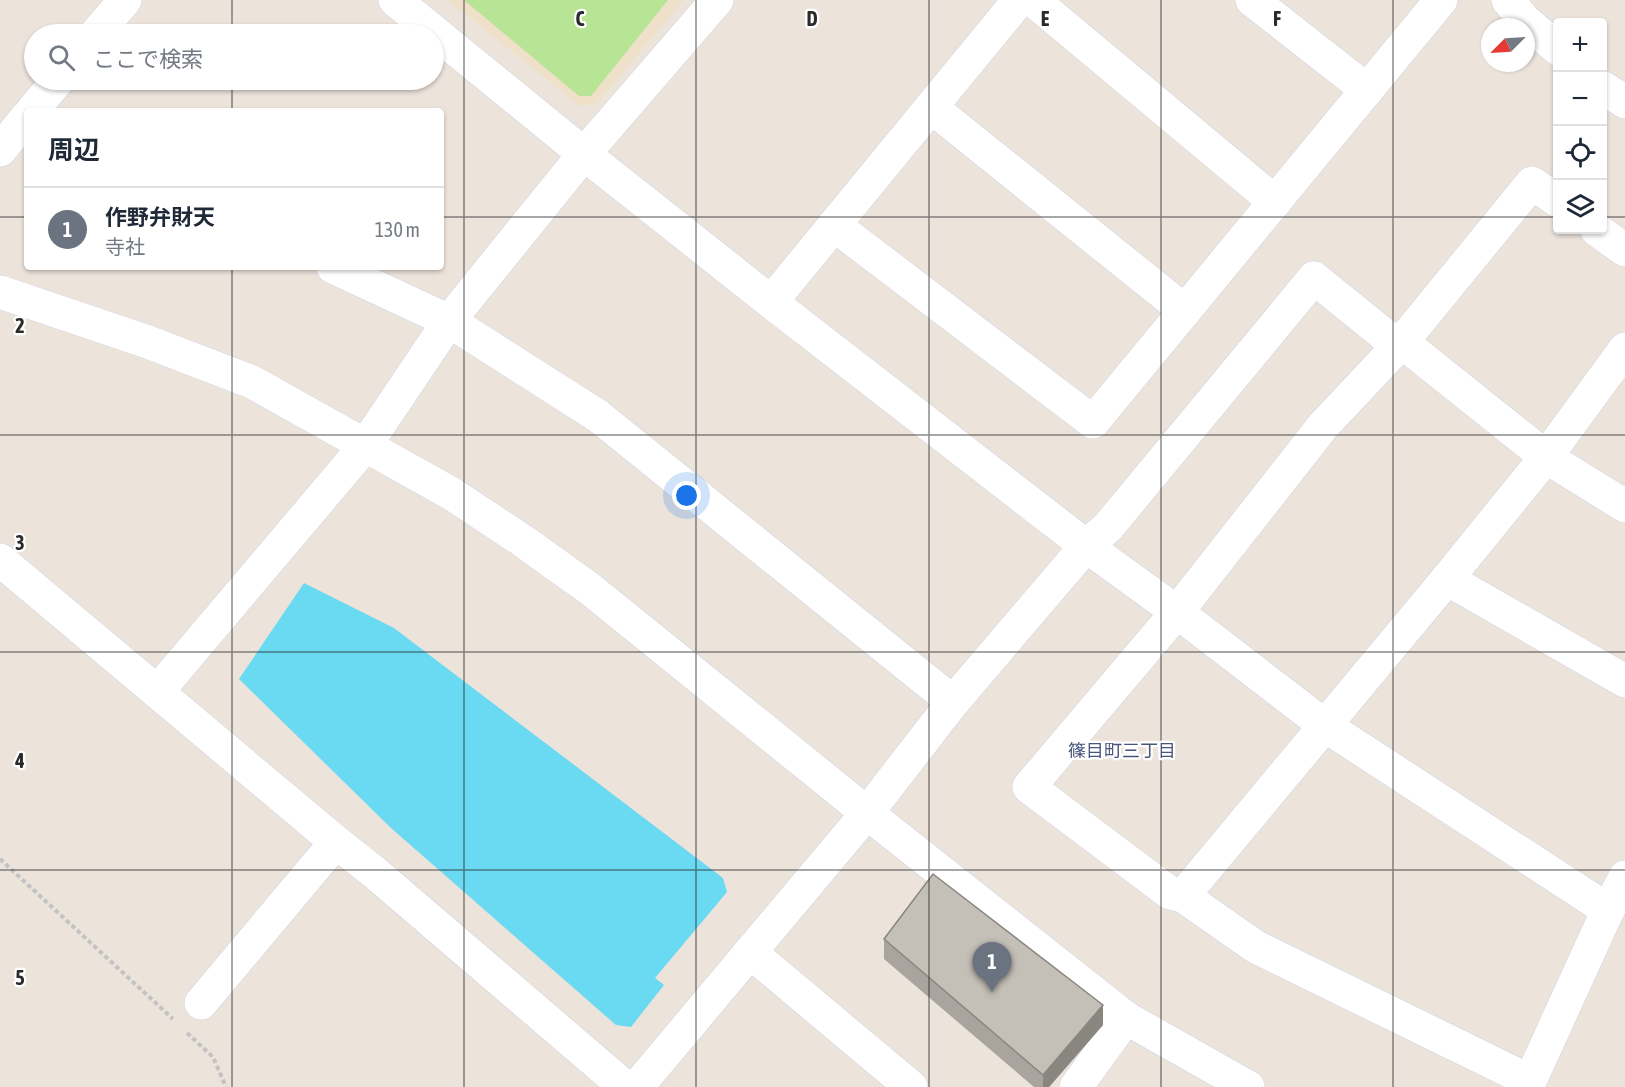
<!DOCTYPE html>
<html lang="ja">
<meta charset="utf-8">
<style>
body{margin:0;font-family:"Asap Condensed","Noto Sans JP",sans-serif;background:#f2f2f3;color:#1f2937}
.controls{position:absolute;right:18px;top:18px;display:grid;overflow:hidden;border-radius:6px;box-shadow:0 2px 4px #0004}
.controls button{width:54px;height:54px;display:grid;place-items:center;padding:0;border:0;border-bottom:2px solid #e0e1e3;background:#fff;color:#1f2937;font:30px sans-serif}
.compass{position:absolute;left:1481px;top:18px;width:54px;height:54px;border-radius:50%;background:#fff;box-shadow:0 2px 4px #0004;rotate:246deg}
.you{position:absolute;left:687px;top:496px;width:21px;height:21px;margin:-15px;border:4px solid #fff;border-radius:50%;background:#1a73e8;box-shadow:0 0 0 9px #1a73e833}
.badge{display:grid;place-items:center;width:39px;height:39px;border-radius:50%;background:#db2777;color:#fff;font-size:20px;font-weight:700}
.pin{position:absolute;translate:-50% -50px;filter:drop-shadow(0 2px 3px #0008)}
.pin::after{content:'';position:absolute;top:32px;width:21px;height:18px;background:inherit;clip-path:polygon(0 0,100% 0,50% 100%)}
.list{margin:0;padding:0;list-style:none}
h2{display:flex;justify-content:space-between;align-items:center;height:78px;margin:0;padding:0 24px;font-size:26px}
h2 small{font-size:20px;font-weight:400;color:#747a83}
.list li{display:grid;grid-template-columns:39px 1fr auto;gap:18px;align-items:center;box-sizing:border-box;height:84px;padding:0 24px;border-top:2px solid #e0e1e3}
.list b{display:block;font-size:22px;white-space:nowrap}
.list p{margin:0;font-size:20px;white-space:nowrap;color:#747a83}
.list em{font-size:20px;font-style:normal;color:#747a83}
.icon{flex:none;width:33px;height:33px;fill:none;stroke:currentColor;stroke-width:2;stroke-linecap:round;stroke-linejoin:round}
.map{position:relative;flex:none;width:1625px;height:1087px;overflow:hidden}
.search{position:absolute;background:#fff;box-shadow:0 2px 4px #0004;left:24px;top:24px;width:420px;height:66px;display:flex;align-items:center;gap:15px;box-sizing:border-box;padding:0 21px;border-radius:33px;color:#747a83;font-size:22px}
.panel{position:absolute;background:#fff;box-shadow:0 2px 4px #0004;left:24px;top:108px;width:420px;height:162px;border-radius:6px}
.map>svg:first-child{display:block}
</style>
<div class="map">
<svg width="1625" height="1087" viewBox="0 0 1625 1087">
<rect width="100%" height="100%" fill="#ece3db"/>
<!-- education -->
<polygon fill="#efe0ca" points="448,0 684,0 596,104 579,106"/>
<!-- green -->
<polygon fill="#b7e595" points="464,0 668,0 591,96 579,96"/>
<!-- water -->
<polygon fill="#6ad9f2" points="304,583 394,628 723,878 727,892 655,978 664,985 631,1027 616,1025 391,828 239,679"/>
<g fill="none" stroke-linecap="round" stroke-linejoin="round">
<!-- minor casing -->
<g stroke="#d0d5e3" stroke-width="34">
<g id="minor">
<polyline points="395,0 584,154 771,302 1086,546 1177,612 1324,725 1608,910"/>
<polyline points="1033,0 1275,202"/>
<polyline points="1252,0 1367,90"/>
<polyline points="1508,0 1524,20 1558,49"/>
<polyline points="96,34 125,0"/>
<polyline points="1602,87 1625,102"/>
<polyline points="931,107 1185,311"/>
<polyline points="32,111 58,80"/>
<polyline points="0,150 27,117"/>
<polyline points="1558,201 1532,183 1402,342 1546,457 1625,506"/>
<polyline points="834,225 1093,422 1441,0"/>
<polyline points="1597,230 1625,250"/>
<polyline points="333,267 449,321 598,416 953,702"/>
<polyline points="0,292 148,342 252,382 452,494 523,541 590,589 867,813 1126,1018 1248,1087"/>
<polyline points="771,302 1019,0"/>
<polyline points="0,560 336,842 374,872 625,1087"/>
<polyline points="1447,579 1625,681"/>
<polyline points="157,692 365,446 449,321 584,154 717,0"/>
<polyline points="1183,896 1447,579 1546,457 1625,349"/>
<polyline points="750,952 911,1087"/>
<polyline points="201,1003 336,842"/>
<polyline points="637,1087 867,813 953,702 1086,546 1108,527 1314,278 1387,337 1402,342 1323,426 1177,612 1029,787 1170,893 1183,896 1256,947 1530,1081 1608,910 1625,877"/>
<polyline points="1076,1087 1126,1018"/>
</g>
</g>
<!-- path -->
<g stroke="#c3c3c3" stroke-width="4" stroke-dasharray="4.5 3" stroke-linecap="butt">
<polyline points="0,859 173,1019"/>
<polyline points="187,1033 213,1057 226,1087"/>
</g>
<!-- minor -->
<use href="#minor" stroke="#fff" stroke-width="33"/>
</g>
<!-- wall -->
<polygon fill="#a9a49d" points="884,939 1103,1025 1049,1087 1034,1087 884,959"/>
<!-- shaded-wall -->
<polygon fill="#898680" points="1103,1005 1103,1025 1049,1087 1043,1087 1043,1075"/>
<!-- building -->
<polygon fill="#c4bfb7" stroke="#898680" stroke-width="1.5" points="933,874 1103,1005 1043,1075 884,939"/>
<!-- grid -->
<path fill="none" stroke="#2a2a2a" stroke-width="1.5" stroke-opacity="0.55" d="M232,0V34M464,0V1087M696,0V1087M929,0V1087M1161,0V1087M1393,0V1087M232,80V111M0,217H27M441,217H1558M1602,217H1625M232,267V1087M0,435H1625M0,652H1625M0,870H1625"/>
<g text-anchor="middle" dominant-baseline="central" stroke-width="4.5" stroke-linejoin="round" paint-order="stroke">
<!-- neighbourhood labels -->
<g font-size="18" fill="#49567c" stroke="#fff">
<text x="1122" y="750">篠目町三丁目</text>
</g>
</g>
<g font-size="20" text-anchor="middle" font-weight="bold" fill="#2a2a2a" stroke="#fff" stroke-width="4.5" stroke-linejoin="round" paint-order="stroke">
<text x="580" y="26">C</text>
<text x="812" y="26">D</text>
<text x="1045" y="26">E</text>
<text x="1277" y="26">F</text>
<text x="20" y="333">2</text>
<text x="20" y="550">3</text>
<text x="20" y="768">4</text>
<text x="20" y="985">5</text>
</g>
</svg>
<div class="controls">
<button>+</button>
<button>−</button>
<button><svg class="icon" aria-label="locate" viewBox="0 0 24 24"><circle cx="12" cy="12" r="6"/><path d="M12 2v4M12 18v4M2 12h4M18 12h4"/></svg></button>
<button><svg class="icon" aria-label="layers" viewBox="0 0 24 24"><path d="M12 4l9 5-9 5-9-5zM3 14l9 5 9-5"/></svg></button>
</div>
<svg class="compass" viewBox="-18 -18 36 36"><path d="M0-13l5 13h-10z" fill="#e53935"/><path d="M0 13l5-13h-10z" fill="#747a83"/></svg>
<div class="you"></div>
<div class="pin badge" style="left:992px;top:992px;background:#6b7280">1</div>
<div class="search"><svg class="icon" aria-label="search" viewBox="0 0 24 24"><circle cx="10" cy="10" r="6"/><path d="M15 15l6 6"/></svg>ここで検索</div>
<section class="panel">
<h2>周辺<small></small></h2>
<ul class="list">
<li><span class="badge" style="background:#6b7280">1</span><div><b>作野弁財天</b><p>寺社</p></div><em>130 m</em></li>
</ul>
</section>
</div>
